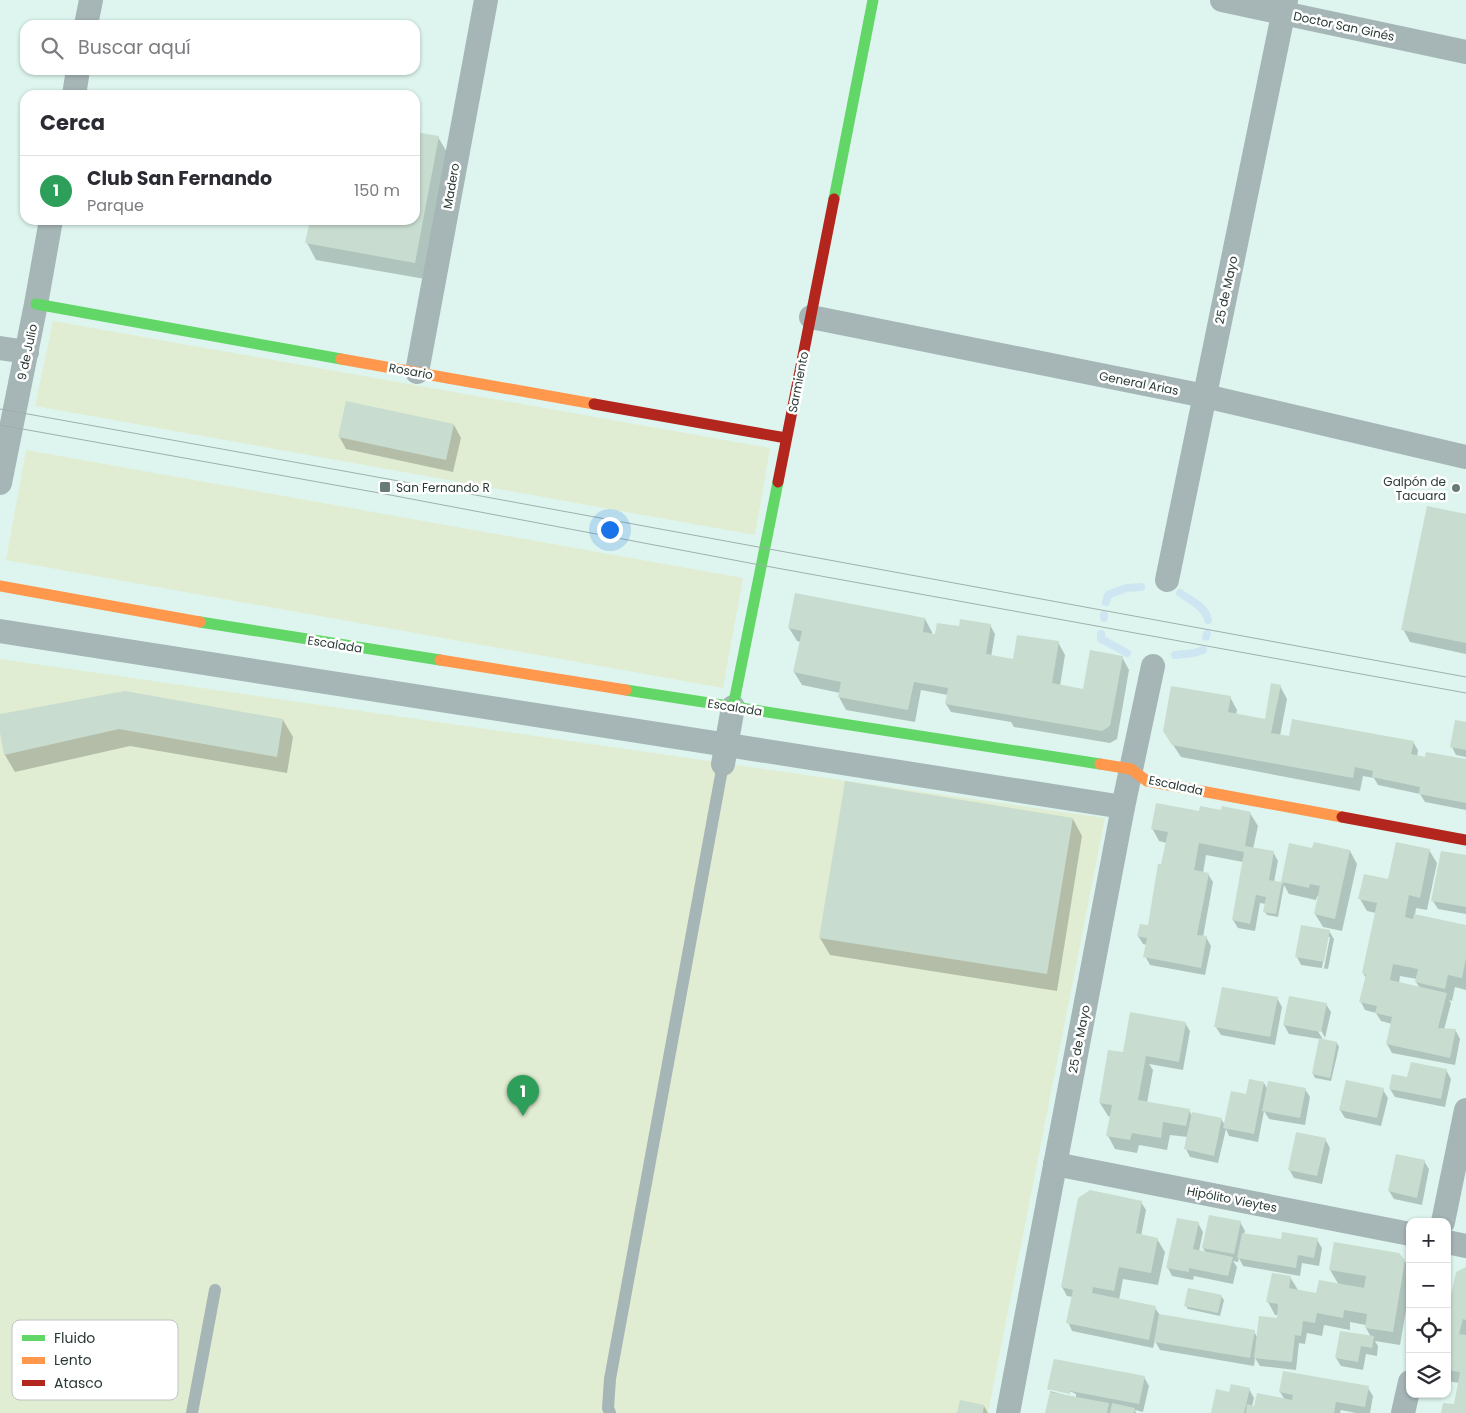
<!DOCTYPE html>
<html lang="es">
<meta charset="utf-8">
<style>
body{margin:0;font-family:Poppins,sans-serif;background:#f2f2f3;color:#2b2b33}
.controls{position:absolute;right:15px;bottom:15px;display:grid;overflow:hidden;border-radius:10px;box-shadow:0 1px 4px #0004}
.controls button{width:45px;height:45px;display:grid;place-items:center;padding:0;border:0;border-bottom:1px solid #e1e1e2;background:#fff;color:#2b2b33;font:25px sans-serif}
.you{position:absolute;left:609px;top:529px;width:18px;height:18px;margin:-12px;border:4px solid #fff;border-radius:50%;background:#1a73e8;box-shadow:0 0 0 8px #1a73e833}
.badge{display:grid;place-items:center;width:32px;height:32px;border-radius:50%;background:#687b76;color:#fff;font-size:16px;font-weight:700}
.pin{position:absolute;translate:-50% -41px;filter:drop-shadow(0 1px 2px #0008)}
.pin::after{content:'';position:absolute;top:26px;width:18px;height:15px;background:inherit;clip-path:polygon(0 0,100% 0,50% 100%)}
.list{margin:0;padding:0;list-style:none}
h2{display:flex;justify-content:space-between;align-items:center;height:65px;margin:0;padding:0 20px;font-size:21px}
h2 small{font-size:16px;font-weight:400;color:#7c7c81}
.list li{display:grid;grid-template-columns:32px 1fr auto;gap:15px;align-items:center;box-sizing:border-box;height:70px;padding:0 20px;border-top:1px solid #e1e1e2}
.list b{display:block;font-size:19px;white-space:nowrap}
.list p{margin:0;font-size:16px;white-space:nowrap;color:#7c7c81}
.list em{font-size:16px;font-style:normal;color:#7c7c81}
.icon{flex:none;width:28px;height:28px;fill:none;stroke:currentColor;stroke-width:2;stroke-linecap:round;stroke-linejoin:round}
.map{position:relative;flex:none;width:1466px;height:1413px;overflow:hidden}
.search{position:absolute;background:#fff;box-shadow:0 1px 4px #0004;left:20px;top:20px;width:400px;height:55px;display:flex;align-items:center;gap:12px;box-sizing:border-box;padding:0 18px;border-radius:15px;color:#7c7c81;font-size:19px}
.panel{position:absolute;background:#fff;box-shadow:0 1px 4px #0004;left:20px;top:90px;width:400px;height:135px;border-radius:15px}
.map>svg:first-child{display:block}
</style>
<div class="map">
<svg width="1466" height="1413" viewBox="0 0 1466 1413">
<rect width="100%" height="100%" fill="#ddf5ee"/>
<!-- green -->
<g fill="#e1edd2">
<polygon points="53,321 770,448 755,535 35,406"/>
<polygon points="26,450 743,578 723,688 6,560"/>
<polygon points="0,659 1105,818 988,1413 0,1413"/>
</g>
<!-- shadow -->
<g fill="#0003" fill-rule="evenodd">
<polygon points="415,133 438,137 448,154 425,279 316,260 307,243 311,220 415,220"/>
<polygon points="454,425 461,438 453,472 346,449 339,436"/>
<polygon points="1466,515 1466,654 1410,642 1403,629"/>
<polygon points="925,619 932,632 932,635 936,635 960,628 990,625 995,634 991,657 1013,660 1058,642 1065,655 1060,686 1084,690 1122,657 1129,670 1117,739 1110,743 1014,727 1011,722 951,712 946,704 948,695 921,690 915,722 846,710 839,697 840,693 802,685 794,672 801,642 797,641 789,628"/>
<polygon points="1280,686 1287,699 1280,736 1413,742 1418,750 1417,757 1466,760 1466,810 1425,802 1420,794 1378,785 1374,778 1363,776 1360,791 1181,757 1164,731 1230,697 1237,710 1236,715 1266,720"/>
<polygon points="0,715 283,720 293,737 287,773 130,746 15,772 5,755 0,725"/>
<polygon points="1466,723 1466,757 1456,755 1452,747"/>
<polygon points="1200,812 1250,813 1258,826 1253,849 1273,852 1278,861 1274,882 1283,884 1282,882 1313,850 1350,851 1357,864 1342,931 1323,927 1315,914 1319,897 1317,896 1316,900 1289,894 1284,885 1278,917 1267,915 1265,912 1266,904 1260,903 1255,931 1238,928 1233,920 1243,862 1206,855 1203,873 1208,874 1213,882 1203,937 1206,937 1211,946 1205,975 1150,965 1145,956 1147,945 1143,944 1138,936 1149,927 1164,866 1167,843 1159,841 1152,828"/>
<polygon points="1073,819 1082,836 1057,991 830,955 820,938"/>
<path d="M1429,850L1437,863L1427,910L1416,908L1415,915L1466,926V990L1455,987L1452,1001L1449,1000L1451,1003L1444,1030L1456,1031L1460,1039L1455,1065L1392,1053L1387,1044L1392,1024L1381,1021L1376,1013L1365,1010L1361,1002L1366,978L1363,973L1376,913L1367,911L1360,899L1389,880ZM1400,976L1417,979L1416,982L1420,988L1399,983Z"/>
<polygon points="1466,857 1466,914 1438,909 1433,901"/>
<path d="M1329,931L1334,939L1328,969L1301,965L1297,957ZM1327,937H1330L1324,968H1322Z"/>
<polygon points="1290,997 1326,1004 1331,1012 1325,1038 1319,1026 1316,1028 1324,1041 1337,1043 1339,1047 1331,1081 1315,1078 1313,1074 1320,1039 1289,1034 1284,1025"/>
<polygon points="1277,998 1282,1007 1275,1045 1221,1035 1216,1027"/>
<polygon points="1185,1023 1190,1031 1183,1070 1149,1064 1153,1070 1147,1103 1189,1110 1192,1116 1221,1119 1225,1125 1247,1096 1264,1083 1268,1090 1305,1089 1310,1097 1305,1125 1269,1119 1264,1111 1258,1142 1229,1136 1226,1129 1218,1163 1190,1157 1186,1149 1188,1137 1170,1135 1167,1150 1139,1145 1137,1153 1115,1149 1108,1136 1111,1117 1108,1116 1100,1103 1109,1051 1126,1054"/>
<polygon points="1446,1070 1451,1079 1445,1107 1395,1097 1390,1089 1408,1079"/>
<polygon points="1383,1090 1388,1098 1381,1126 1345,1118 1340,1110"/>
<polygon points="1325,1139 1330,1148 1322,1184 1294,1178 1289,1169"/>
<polygon points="1424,1161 1429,1169 1422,1205 1394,1199 1389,1191"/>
<polygon points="1141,1202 1146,1210 1141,1236 1157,1239 1165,1252 1158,1285 1123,1279 1119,1300 1155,1308 1160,1315 1254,1332 1258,1338 1278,1319 1278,1315 1275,1315 1268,1302 1290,1277 1298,1290 1317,1294 1339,1285 1330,1270 1404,1260 1410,1270 1410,1287 1400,1345 1375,1341 1378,1346 1377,1356 1366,1354 1363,1370 1341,1366 1336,1358 1371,1337 1366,1328 1366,1325 1350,1322 1350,1330 1324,1325 1322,1336 1307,1333 1305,1344 1299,1343 1296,1370 1260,1366 1255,1358 1254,1366 1160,1350 1155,1341 1153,1348 1072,1331 1068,1322 1073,1297 1067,1296 1062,1287"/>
<polygon points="1240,1222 1245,1231 1244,1234 1282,1241 1317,1240 1322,1248 1319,1266 1302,1263 1300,1276 1243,1266 1239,1258 1238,1262 1233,1261 1237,1267 1233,1284 1194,1276 1193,1280 1172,1276 1168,1268 1198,1223 1203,1232 1199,1251 1206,1253 1203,1248"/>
<polygon points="1466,1269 1466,1413 1442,1413 1455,1405 1459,1383 1447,1381 1447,1320"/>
<polygon points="1221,1296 1224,1300 1220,1316 1188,1309 1186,1306"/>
<polygon points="1054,1360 1144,1377 1149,1386 1143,1412 1135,1410 1136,1413 1047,1413 1051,1393 1050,1391 1076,1398 1076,1394 1072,1392 1049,1388 1049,1390 1048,1389"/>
<polygon points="1368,1388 1373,1396 1370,1413 1356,1413 1341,1410 1340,1413 1212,1413 1230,1394 1249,1389 1254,1398 1252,1406 1255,1407 1285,1400 1280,1392"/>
<polygon points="984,1406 988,1413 959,1413"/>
</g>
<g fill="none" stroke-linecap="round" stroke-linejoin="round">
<!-- stream -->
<g stroke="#cee6f2" stroke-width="8">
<path d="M1180,593C1190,600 1206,607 1208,620"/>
<polyline points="1106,602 1108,595 1126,588 1141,587"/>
<polyline points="1104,615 1104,618"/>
<polyline points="1101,634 1101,639 1127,653"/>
<polyline points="1206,637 1207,634"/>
<polyline points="1175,655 1194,653 1203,650"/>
</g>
</g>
<!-- building -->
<g fill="#c8ddd0">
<polygon points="415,132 439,136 415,263 305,243 310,220 415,220"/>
<polygon points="346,401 454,424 446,460 338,437"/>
<polygon points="1427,506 1466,514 1466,643 1401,630"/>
<polygon points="795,593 925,618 923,632 935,634 937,623 959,626 960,619 991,624 986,654 1013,659 1017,635 1059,641 1052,683 1083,689 1090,650 1123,656 1110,726 1102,731 945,704 948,688 914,682 908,710 838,697 841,682 793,672 802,631 788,628"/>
<polygon points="1271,683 1281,685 1271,733 1289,736 1292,719 1414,741 1411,754 1425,757 1426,752 1466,759 1466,803 1419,794 1420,787 1372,777 1373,771 1355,767 1353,778 1172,745 1163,731 1171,686 1231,696 1228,712 1265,719"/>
<polygon points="125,691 283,719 277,757 119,729 4,755 0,733 0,714"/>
<polygon points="1455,720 1466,722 1466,750 1450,747"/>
<polygon points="845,781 1073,818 1047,974 819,938"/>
<polygon points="1156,803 1199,811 1200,806 1221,810 1222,806 1251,812 1245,846 1274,851 1269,880 1281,882 1289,843 1312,848 1314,842 1350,850 1335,919 1314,914 1320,886 1310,884 1309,888 1282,882 1276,914 1263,912 1266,897 1256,895 1250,924 1232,920 1244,852 1199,843 1194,870 1209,873 1197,935 1207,936 1201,968 1143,957 1147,938 1137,936 1140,924 1148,925 1158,864 1161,864 1168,832 1151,829"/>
<polygon points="1396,842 1430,849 1420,898 1409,895 1405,917 1413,919 1414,914 1466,925 1466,958 1462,978 1448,975 1445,989 1415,982 1418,969 1393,964 1390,980 1447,993 1438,1028 1456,1029 1450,1058 1386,1044 1392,1017 1375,1013 1377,1006 1359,1002 1366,975 1362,973 1377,903 1358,899 1364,874 1388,879"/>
<polygon points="1441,851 1466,855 1466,907 1431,901"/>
<polygon points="1301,925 1330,930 1324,962 1295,957"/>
<polygon points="1222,987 1278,997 1270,1037 1214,1027"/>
<polygon points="1289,996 1327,1003 1321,1032 1283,1025"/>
<polygon points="1130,1012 1186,1022 1179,1062 1146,1056 1138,1100 1190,1109 1186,1126 1163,1122 1161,1138 1132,1133 1130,1140 1106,1136 1112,1105 1099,1103 1108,1050 1123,1052"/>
<polygon points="1319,1038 1337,1042 1330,1078 1312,1074"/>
<polygon points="1411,1062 1447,1069 1441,1099 1389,1089 1392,1074 1407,1077"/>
<polygon points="1249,1079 1264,1082 1254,1134 1223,1128 1231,1091 1246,1094"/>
<polygon points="1346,1080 1384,1088 1377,1118 1339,1110"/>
<polygon points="1268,1081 1306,1088 1300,1118 1262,1111"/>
<polygon points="1192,1112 1222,1118 1214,1156 1184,1149"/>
<polygon points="1296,1132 1326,1138 1317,1176 1288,1170"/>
<polygon points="1396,1154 1425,1160 1417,1198 1388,1191"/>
<polygon points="1090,1190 1142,1201 1136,1233 1158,1238 1151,1273 1119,1267 1114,1291 1093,1287 1092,1293 1156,1306 1149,1340 1066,1323 1073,1290 1061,1287 1078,1198"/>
<polygon points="1209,1215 1241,1221 1234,1254 1202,1248"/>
<polygon points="1177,1218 1199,1222 1193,1249 1233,1257 1228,1276 1189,1268 1189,1272 1166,1268"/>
<polygon points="1282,1232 1318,1238 1314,1258 1298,1255 1296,1268 1237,1258 1242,1233 1281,1239"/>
<polygon points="1334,1242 1399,1253 1405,1260 1393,1332 1365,1328 1367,1314 1344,1310 1343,1318 1317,1313 1315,1323 1303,1321 1301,1336 1295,1335 1292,1362 1254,1358 1259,1316 1277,1318 1278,1304 1266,1302 1272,1273 1291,1276 1289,1288 1316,1293 1319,1280 1364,1288 1366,1276 1329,1270"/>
<polygon points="1466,1267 1466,1320 1463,1319 1459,1334 1466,1335 1466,1413 1441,1413 1443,1403 1454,1404 1460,1372 1447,1370 1447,1314 1456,1272"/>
<polygon points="1188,1288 1222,1295 1218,1313 1184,1306"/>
<polygon points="1159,1314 1255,1330 1250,1358 1154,1342"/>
<polygon points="1340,1331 1374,1336 1372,1348 1361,1346 1358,1362 1335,1358"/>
<polygon points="1054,1359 1145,1376 1139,1404 1070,1391 1070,1394 1047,1389"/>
<polygon points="1283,1371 1369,1386 1365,1407 1336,1402 1334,1413 1246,1413 1247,1404 1254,1406 1257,1393 1292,1400 1293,1395 1279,1392"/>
<polygon points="1231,1384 1250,1388 1244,1413 1211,1413 1216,1389 1229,1392"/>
<polygon points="1050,1392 1109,1403 1107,1413 1045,1413"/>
<polygon points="960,1400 984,1405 983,1413 957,1413"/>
<polygon points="1112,1403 1135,1408 1134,1413 1110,1413"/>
</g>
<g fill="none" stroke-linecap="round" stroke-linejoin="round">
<!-- lane -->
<g stroke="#a6b5b6" stroke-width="12">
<polyline points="192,1413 215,1290"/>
<polyline points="610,1413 608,1408 610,1379 723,764"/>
</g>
<!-- street -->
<g stroke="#a6b5b6" stroke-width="24">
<polyline points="1222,0 1466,52"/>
<polyline points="86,25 91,0"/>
<polyline points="74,95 78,70"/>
<polyline points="811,317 1205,396 1466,457"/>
<polyline points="0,348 27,352"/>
<polyline points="417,372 486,0"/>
<polyline points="0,483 36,304 51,220"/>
<polyline points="1167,580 1286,0"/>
<polyline points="0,631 1123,807"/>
<polyline points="723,764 733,707"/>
<polyline points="1055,1164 1410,1234"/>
<polyline points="1443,1222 1466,1110"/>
<polyline points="1447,1242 1466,1246"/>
<polyline points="1008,1413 1123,807 1153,666"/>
<polyline points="1403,1413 1410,1382"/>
</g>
<!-- fast -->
<g stroke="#63d668" stroke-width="11">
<polyline points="834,199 873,0"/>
<polyline points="36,304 341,359"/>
<polyline points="200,622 440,660"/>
<polyline points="626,690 1100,764"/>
<polyline points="733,707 778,482"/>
</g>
<!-- slow -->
<g stroke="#ff974d" stroke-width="11">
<polyline points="341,359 594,404"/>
<polyline points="0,586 200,622"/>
<polyline points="440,660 626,690"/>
<polyline points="1100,764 1131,769 1147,781 1342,817"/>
</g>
<!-- jam -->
<g stroke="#b3261e" stroke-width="11">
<polyline points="594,404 786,438"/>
<polyline points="778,482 834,199"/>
<polyline points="1342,817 1466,840"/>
</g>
<!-- tram -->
<g stroke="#9fafad" stroke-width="1">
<polyline points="0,409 388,479 1466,677"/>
<polyline points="0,425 385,494 760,565 1466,693"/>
</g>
</g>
<!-- markers -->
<g fill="#687b76" stroke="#fff" stroke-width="2">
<rect x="379" y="481" width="12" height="12" rx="2.5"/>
<circle cx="1456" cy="488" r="5"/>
</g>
<g text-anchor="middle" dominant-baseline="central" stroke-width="5" stroke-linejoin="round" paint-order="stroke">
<!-- street labels -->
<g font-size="12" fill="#293a35" stroke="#fff">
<text transform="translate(1344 26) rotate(12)">Doctor San Ginés</text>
<text transform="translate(451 186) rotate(-80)">Madero</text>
<text transform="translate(1226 290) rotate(-78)">25 de Mayo</text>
<text transform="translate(27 352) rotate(-78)">9 de Julio</text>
<text transform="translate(411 371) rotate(10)">Rosario</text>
<text transform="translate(798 382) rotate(-79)">Sarmiento</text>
<text transform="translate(1139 383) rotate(11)">General Arias</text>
<text transform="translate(335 644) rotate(9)">Escalada</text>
<text transform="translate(735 707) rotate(9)">Escalada</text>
<text transform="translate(1176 785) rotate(12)">Escalada</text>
<text transform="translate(1079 1039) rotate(-79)">25 de Mayo</text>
<text transform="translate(1232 1199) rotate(11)">Hipólito Vieytes</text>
</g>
<!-- poi labels -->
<g font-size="12" fill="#293a35" stroke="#fff" text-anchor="end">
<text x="1446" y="481">Galpón de<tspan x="1446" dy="14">Tacuara</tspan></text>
<text x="396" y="487" text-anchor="start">San Fernando R</text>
</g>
</g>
<!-- legend -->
<rect x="12" y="1320" width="166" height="80" rx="8" fill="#fff" stroke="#bfc4c2" stroke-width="1"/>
<rect x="22" y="1335" width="23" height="6" fill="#63d668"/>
<rect x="22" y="1357" width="23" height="7" fill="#ff974d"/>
<rect x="22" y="1380" width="23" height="6" fill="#b3261e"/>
<g font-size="14" fill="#293a35">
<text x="54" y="1343">Fluido</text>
<text x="54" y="1365">Lento</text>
<text x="54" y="1388">Atasco</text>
</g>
</svg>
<div class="controls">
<button>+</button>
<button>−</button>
<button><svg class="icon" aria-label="locate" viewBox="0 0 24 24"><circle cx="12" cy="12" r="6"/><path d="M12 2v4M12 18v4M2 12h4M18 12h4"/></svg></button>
<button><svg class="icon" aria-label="layers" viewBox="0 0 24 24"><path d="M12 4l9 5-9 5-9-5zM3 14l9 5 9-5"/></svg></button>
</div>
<div class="you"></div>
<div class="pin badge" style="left:523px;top:1116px;background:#2e9e5b">1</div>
<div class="search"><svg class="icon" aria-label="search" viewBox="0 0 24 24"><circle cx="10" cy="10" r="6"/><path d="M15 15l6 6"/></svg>Buscar aquí</div>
<section class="panel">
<h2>Cerca<small></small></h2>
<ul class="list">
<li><span class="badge" style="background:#2e9e5b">1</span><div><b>Club San Fernando</b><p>Parque</p></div><em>150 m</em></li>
</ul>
</section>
</div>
